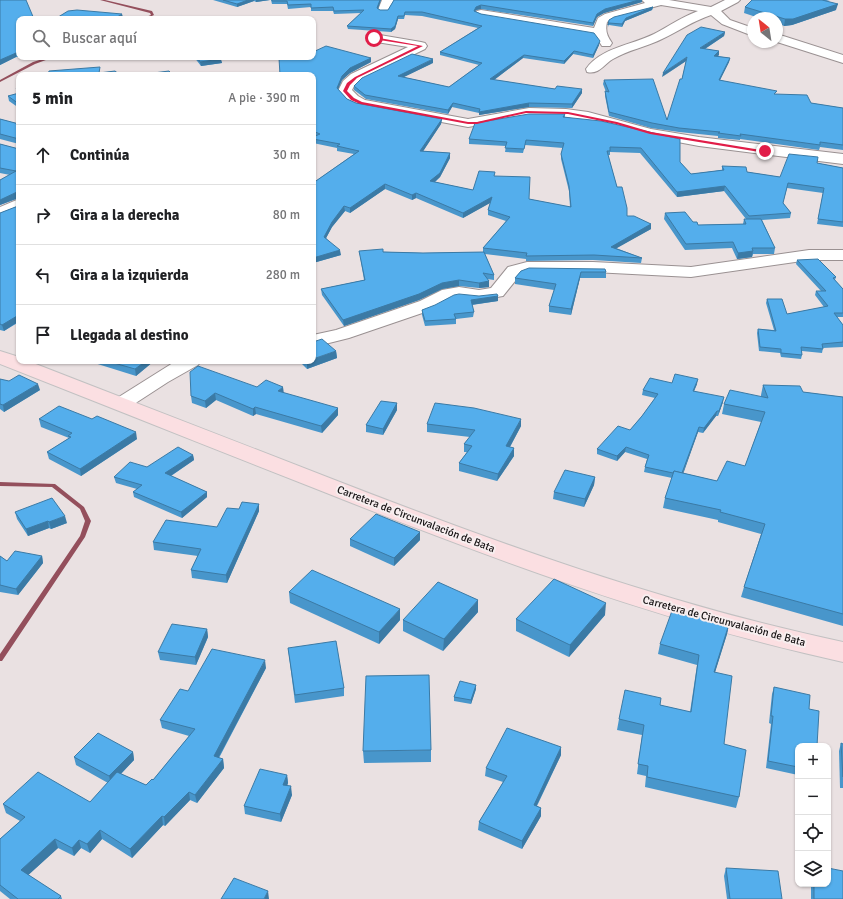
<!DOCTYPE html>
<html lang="es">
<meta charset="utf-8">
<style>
body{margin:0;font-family:Signika,sans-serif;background:#f6f6f6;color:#202124}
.controls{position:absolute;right:12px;bottom:12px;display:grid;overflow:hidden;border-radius:8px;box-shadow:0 1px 3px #0004}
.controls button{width:36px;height:36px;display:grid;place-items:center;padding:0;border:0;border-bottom:1px solid #e0e0e0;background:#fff;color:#202124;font:20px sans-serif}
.compass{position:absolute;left:747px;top:12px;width:36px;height:36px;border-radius:50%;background:#fff;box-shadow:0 1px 3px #0004;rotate:330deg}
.stop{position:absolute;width:12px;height:12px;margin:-9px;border:3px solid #e11d48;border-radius:50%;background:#fff}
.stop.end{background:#e11d48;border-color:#fff;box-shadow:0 1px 4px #0008}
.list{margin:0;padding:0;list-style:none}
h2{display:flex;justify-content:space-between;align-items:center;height:52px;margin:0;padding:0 16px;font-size:17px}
h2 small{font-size:13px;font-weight:400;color:#757577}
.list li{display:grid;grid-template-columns:26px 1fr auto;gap:12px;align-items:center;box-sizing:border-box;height:60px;padding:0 16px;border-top:1px solid #e0e0e0}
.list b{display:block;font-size:15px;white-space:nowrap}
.list em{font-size:13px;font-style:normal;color:#757577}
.icon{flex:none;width:22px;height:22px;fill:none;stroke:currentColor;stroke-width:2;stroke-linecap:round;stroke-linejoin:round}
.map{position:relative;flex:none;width:843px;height:899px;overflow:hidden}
.search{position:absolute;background:#fff;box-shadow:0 1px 3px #0004;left:16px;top:16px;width:300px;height:44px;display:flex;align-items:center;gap:10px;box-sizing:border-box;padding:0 14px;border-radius:8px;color:#757577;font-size:15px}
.panel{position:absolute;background:#fff;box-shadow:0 1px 3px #0004;left:16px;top:72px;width:300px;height:292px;border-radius:8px}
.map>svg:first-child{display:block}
</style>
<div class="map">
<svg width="843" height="899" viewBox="0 0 843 899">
<rect width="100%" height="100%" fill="#eae1e2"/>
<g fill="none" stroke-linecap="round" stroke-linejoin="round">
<!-- stream -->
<g fill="#944f5c" fill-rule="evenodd">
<polygon points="100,0 105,0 152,11 154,15 145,19 141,19 151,15 150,13"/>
<polygon points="49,57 54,57 35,64 0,82 0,80 33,62"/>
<polygon points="0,482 55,484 84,507 91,521 85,537 2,661 0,661 0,654 80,536 85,521 80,509 52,487 0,486"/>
</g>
<!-- minor casing -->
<g stroke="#9a9192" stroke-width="2">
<g id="minor">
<polygon points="382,0 394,0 388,12 380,12 378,10"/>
<path d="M642,0H669L711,7L725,0H740L738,2L721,11L730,20L753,28V36L722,24L711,15C693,21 679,31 662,39C646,47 628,50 613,59C604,64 599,75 587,72L586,69C600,48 632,45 654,34C669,26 682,17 698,11L661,5L613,18L607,22C605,31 607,36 612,43L610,46H602L595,35L481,16L477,15L475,13L477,11L481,10L594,28L598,18L605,14L645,3Z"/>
<polygon points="374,34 421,42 425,43 427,46 425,49 361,80 354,86 352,90 358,96 365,100 468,119 529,108 566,109 588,112 651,129 699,137 843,154 843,164 699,146 651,137 588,121 566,117 529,117 468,127 356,106 348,102 338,91 343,81 351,74 408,47 370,41 368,38 370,35"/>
<polygon points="777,34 843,55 843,63 777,42"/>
<polygon points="19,199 19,210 0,218 0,207"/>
<polygon points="809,250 843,250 843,260 809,260 691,277 593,272 528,272 520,275 503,296 479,300 459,297 453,299 434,309 349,338 313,347 313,335 336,330 420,301 442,290 459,287 479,290 491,288 508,267 527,262 593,262 691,267"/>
<polygon points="176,361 201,361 198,365 168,382 128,408 121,410 114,408 111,404 114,400"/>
</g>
</g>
<!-- major casing -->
<g stroke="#c2c1c2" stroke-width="2">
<path id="major" d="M0,351L19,357V361H28C128,400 228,438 327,477C497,543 664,604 843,642V662C660,622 487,557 314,488C209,447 105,405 0,364Z"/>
</g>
<!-- minor -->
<use href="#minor" fill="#fff" fill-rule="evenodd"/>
<!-- major -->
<use href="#major" fill="#fbdfe2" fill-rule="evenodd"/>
</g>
<!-- wall -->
<g fill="#4896cb">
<polygon points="0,0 19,19 19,57 27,57 16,57 0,65"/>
<polygon points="213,0 270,0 256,2 254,1 237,7"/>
<polygon points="271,0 381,0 378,9 380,10 388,10 394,0 642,0 642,2 604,13 597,17 593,26 481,9 476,10 475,11 481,14 599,45 593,58 573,54 564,64 523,58 494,80 582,93 572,108 529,107 479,115 479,113 452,107 448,114 366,99 354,90 354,86 433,63 403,77 449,87 479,65 440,55 440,52 478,28 422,16 405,15 404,19 398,19 395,29 391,32 348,29 347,26 361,13 334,14 333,11 311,11 311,7 288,9 287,4 272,4"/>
<polygon points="752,0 830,0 826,1 836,10 792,25 784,26 777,23 777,18 759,18 744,13 745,7"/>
<polygon points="653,7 652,10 625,21 622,27 609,25 608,27 609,20"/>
<polygon points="725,32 724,36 705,49 719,51 719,55 717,56 730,58 729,62 720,80 811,103 843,108 843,150 820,147 819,150 740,139 740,140 718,138 718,136 679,132 651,128 609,116 605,96 605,91 606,92 603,84 604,80 667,120 682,79 686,61 662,77"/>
<polygon points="194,57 219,57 222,63 201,66"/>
<polygon points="371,58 371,62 350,73 342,80 338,89 347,99 356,103 442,119 441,124 423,151 450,153 450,158 440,177 435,182 473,190 495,176 529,199 570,207 569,191 561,159 561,154 563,148 525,145 523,153 505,152 506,146 469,144 469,139 565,114 565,117 680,162 691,174 722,170 722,166 747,172 780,177 817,163 843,168 843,227 817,224 823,193 787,188 783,203 791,213 790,218 762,220 775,248 774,254 753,254 752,257 737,259 732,248 685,250 664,219 665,213 693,222 698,225 743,224 744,219 746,219 724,191 677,197 640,153 610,152 610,155 608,155 617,187 627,216 651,224 651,229 616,248 642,258 641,263 593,260 526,261 526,259 485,254 494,275 494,280 487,279 489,281 489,287 479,288 459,286 442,289 419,300 344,326 322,295 321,289 364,280 360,256 359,251 423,253 483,252 483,248 506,221 488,215 488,210 491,202 463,218 416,198 412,200 385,189 350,213 345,211 332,227 326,238 341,255 313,263 313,183 354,154 337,151 337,148 313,143 313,137 314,136 313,136 313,75"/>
<polygon points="16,88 19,88 19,108 9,101 8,96 17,94"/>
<polygon points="0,119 19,124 19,144 0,139"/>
<polygon points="0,144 19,149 19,147 19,322 4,331 0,330 0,213 18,206 19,198 0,205 0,180 10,175 0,173"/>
<polygon points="797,260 836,277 835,280 843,289 843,317 837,317 843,325 843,347 823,348 822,353 802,351 802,355 801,359 781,357 780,353 759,351 757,333 758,329 774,330 766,303 767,299 787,314 824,307 815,295 816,291 821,291 796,264"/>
<polygon points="521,271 606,272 606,278 580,278 571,315 549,312 549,306 554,290 515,284 515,278"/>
<polygon points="479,296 498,296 498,301 472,305 474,312 473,317 456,319 456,324 425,326 422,315 422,310"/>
<polygon points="336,351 337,358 307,369 299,361 313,361"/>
<polygon points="88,361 154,361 136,376"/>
<polygon points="0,379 40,390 4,412 0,409"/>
<polygon points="672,383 697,384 694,391 723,402 718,416 716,416 703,433 698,432 683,473 717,481 745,466 761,422 722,414 724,404 761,397 761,395 763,385 803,392 843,397 843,626 741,597 744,587 761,534 718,522 718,520 663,508 665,498 672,478 644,472 645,467 647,459 625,452 617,461 597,454 597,449 630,430 642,416 655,398 642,395 643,390"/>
<polygon points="257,387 284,393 338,415 322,433 256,414 253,416 216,400 206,408 192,403 191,396"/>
<polygon points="397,403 397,410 383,435 366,432 366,425"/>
<polygon points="39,419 137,439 81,476 49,459 47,452 69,438 41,427"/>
<polygon points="427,424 521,426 510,447 514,456 497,481 459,471 459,463 467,452 464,452 464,444 470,437 427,432"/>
<polygon points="193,455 194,460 171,476 207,492 207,497 182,518 134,497 133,492 137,489 116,483 114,477 147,467"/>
<polygon points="595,477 594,485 584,507 553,499 554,492"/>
<polygon points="259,504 259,511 227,583 192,578 191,570 198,556 154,550 153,542 217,527 239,509"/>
<polygon points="15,512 67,523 51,529 49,528 28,536 17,519"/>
<polygon points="420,532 420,540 394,566 350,546 350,539"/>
<polygon points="0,556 7,561 42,556 43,563 18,595 0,592"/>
<polygon points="289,592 400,620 379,644 290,603"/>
<polygon points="478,612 443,651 403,631 403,620"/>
<polygon points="605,615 569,657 516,631 516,619"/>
<polygon points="729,624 727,634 715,672 724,744 739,797 736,808 645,787 646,776 637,774 642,735 617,730 619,719 660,705 690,712 697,665 658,654 660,644"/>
<polygon points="207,629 208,637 196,665 160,660 158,652"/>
<polygon points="288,648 344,688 344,696 295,703"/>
<polygon points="266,668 219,758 223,759 224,768 197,803 190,800 165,826 163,825 132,858 102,839 90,853 81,848 74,856 58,848 28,875 61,896 62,899 10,899 0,891 0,839 20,821 6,813 3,804 90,802 108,783 76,765 74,757 133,752 134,760 121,774 146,785 153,780 189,736 162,728 160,720 188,691"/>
<polygon points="774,687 809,709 798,746 798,775 766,768 771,724 769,723 772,694"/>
<polygon points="476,689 471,704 454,701 454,697"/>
<polygon points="841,743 843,744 843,788 840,788 839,751"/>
<polygon points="431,750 431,762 364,763 363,751"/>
<polygon points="561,755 537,806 541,808 541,816 522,849 478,830 479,822 503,782 485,776 486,768"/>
<polygon points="287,775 288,783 287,786 292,795 281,822 245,814 244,806"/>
<polygon points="726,868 782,899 727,899 724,876"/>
<polygon points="811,884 828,884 843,899 811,899"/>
</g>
<!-- shaded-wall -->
<g fill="#3b7aa5">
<polygon points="248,0 254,0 254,1 237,7 237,4"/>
<polygon points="256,0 270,0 256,2"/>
<polygon points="380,0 381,0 377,11 377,8"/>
<polygon points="639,0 642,0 642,2 604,13 597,17 593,26 593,23 597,14 605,9"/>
<polygon points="838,4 836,10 792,25 784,26 785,19"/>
<polygon points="481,5 481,9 476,10 474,14 474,11 476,7"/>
<polygon points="653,7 652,10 625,21 622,27 622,24 626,18"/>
<polygon points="122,14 123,17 120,19 114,19"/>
<polygon points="398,16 398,19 395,29 391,32 391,29"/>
<polygon points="725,32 724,36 700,52 700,48"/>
<polygon points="600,41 599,45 593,58 593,55"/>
<polygon points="574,51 573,54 564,64 564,61"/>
<polygon points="719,51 719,55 714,60 714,56"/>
<polygon points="16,53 16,57 0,65 0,60"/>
<polygon points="524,55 523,58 490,83 490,79"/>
<polygon points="687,57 686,61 662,77 663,73"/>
<polygon points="371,58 371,62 350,73 342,80 337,92 337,88 342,76 350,68"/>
<polygon points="730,58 729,62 718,84 719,80"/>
<polygon points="221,59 222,63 201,66 200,62"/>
<polygon points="433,59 433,63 398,80 398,76"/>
<polygon points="582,89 582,93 572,108 572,104"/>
<polygon points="453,103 452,107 448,114 448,110"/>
<polygon points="529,103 529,107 479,115 479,112"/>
<polygon points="442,119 441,124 420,156 420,151"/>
<polygon points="450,153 450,158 440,177 430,186 430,181"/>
<polygon points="385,184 385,189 350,213 350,208"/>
<polygon points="725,186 724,191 677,197 677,192"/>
<polygon points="17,192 18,198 0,205 0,200"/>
<polygon points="416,193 416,198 412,200 412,195"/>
<polygon points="492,197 492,202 463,218 463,213"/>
<polygon points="344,206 345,211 332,227 324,242 324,237 332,222"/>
<polygon points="651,224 651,229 610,252 611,247"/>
<polygon points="340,250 341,255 313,263 313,258"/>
<polygon points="753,251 752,257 737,259 738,253"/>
<polygon points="581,272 580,278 571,315 571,309"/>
<polygon points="459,280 459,286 442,289 419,300 344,326 343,320 442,283"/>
<polygon points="489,281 489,287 479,288 479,283"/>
<polygon points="498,296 498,301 470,305 471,300"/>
<polygon points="17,316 19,321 4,331 2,325"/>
<polygon points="336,351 337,358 307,369 307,361 313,361 313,359"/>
<polygon points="146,361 154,361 136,376 135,369"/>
<polygon points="698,379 697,384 692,396 693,391"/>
<polygon points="38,384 40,390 4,412 3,405"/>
<polygon points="283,387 284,394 278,391"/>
<polygon points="215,393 216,400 206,408 205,401"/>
<polygon points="724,397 723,402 718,416 719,411"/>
<polygon points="397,403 397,410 383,435 383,429"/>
<polygon points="255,407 256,414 253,416 253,409"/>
<polygon points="338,408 338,415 322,433 321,426"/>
<polygon points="717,411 716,416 703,433 704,428"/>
<polygon points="521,419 521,426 506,454 506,446"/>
<polygon points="699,427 698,432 681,480 682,475"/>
<polygon points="136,432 137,439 81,476 80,469"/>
<polygon points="626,447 625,452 617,461 617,456"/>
<polygon points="514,448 514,456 497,481 498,474"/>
<polygon points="193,455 194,460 166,479 165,473"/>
<polygon points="595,477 594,485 584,507 585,499"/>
<polygon points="207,492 207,497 182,518 181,512"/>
<polygon points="259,504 259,511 227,583 226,575"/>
<polygon points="65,516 67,523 51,529 49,522"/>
<polygon points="48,521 49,528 28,536 26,529"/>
<polygon points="420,532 420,540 394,566 394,558"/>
<polygon points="42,556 43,563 18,595 16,589"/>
<polygon points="478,600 478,612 443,651 444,639"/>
<polygon points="606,603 605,615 569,657 570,645"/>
<polygon points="400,609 400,620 379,644 379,632"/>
<polygon points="729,624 727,634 712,682 714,672"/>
<polygon points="207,629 208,637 196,665 195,657"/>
<polygon points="265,660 266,668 215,764 214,756"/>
<polygon points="476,685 476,689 471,704 471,700"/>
<polygon points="561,747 561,755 533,813 534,805"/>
<polygon points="133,752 134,760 111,784 109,776"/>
<polygon points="223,759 224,768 197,803 195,795"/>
<polygon points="287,775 288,783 284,793 283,785"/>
<polygon points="291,786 292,795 281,822 280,814"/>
<polygon points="189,792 190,800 165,826 164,817"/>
<polygon points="541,808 541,816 522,849 522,841"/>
<polygon points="162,816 163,825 132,858 130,849"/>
<polygon points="100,830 102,839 90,853 87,844"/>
<polygon points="55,839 58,848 24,879 21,870"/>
<polygon points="79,840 81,848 74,856 72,848"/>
<polygon points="268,891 269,899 264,899"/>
</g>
<!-- building -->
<g fill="#54aeec" stroke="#3b7aa5">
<polygon points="0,0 26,0 34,19 19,19 19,53 16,53 0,60"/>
<polygon points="223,0 248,0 237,4"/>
<polygon points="272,0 380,0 377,8 380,10 388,10 394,0 639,0 605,9 597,14 593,23 481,5 476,7 474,11 481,14 594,33 600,41 593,55 574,51 564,61 524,55 490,79 555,89 557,86 582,89 572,104 529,103 479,112 480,109 453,103 448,110 365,95 354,86 362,78 412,54 433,59 398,76 449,87 482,63 440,52 482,26 422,12 405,12 404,16 398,16 395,26 391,29 347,26 364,10 334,11 333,7 311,8 311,4 288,5 287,1 272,1"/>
<polygon points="752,0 822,0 838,4 793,19 785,19 745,7"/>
<polygon points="653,7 626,18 622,24 609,23 608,25 609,20 614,17"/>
<polygon points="77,10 122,14 114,19 55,19 68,11"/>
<polygon points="701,27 725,32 700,48 719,51 714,56 730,58 719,80 777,91 774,94 807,95 811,103 843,108 843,145 820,142 820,145 740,134 741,136 718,133 720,132 679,128 652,123 609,112 605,91 609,92 604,80 653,79 667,120 680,79 682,79 687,57 663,73 687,35"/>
<polygon points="326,46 371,58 350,68 342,76 337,88 347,99 356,103 442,119 420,151 450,153 440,173 430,181 473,190 479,171 495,172 494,176 530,177 529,199 571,207 569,186 561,154 564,143 526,140 524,149 505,148 507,142 469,139 475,123 529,114 565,114 563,117 601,121 680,139 680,162 691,174 724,170 722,166 746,167 747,172 780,177 789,154 818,157 817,163 843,168 843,222 818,219 824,188 788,183 783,203 791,213 749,216 725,186 677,192 641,148 610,147 610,151 607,151 617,187 622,187 627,208 627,216 634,216 651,224 611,247 642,258 594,255 526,256 527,253 483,248 510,217 488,210 492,197 463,213 416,193 412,195 385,184 350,208 344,206 332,222 324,237 340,250 313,258 313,183 359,151 337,146 340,144 313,139 313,137 320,134 313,131 313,75 280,75 279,58 313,57 313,52"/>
<polygon points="197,57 219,57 221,59 200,62"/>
<polygon points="100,67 99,73 115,71 120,75 48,75 49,71"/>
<polygon points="169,71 173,75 138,75"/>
<polygon points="16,88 19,88 19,92"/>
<polygon points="19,93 19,104 8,96"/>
<polygon points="0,119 19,124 19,139 0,134"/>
<polygon points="0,144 19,149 19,147 19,193 17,192 0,200 0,180 16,171 0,168"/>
<polygon points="19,194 19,316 17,316 2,325 0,324 0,213 18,206"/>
<polygon points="685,212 693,222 697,222 698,225 746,224 744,219 761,219 775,248 752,248 753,251 738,253 733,242 686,244 665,213"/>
<polygon points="383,249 383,252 423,253 484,252 494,275 483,273 489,281 479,283 459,280 442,283 419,294 343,320 321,289 365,280 359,251"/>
<polygon points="818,259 836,277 833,278 843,289 843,313 834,313 843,325 843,342 822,344 823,349 801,347 802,355 781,353 781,349 760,347 758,329 776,331 767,299 782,299 787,314 828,306 816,291 826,291 797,260"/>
<polygon points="529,268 605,269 606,272 581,272 571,309 549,306 556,284 515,278 521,271"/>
<polygon points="459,294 479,296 497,294 498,296 471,300 474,312 454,314 456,319 425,321 422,310 435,305 454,295"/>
<polygon points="322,339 336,351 313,359 313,342"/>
<polygon points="107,361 146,361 135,369"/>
<polygon points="198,366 257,387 266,380 283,387 278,391 338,408 321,426 255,407 253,409 215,393 205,401 191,396 190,372"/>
<polygon points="675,374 698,379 693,391 724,397 719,411 717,411 704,428 699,427 682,473 674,471 673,473 645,467 649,455 626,447 617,456 597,449 618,426 630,430 642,416 658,394 643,390 650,378 672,383"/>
<polygon points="19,375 38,384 3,405 0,404 0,379 9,381"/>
<polygon points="763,385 800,386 803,392 843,397 843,614 744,587 765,524 720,512 721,510 665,498 674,471 717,481 727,461 745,466 765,412 724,404 730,390 768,398"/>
<polygon points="381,401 397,403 383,429 366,425"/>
<polygon points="435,403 474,408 521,419 506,446 514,448 498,474 459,463 472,446 464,444 475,430 427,424"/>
<polygon points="59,406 92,419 97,416 136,432 80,469 47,452 71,437 68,436 72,433 39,419"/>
<polygon points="178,447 193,455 165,473 207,492 181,512 133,492 142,485 114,477 130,462 147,467"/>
<polygon points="565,470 595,477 585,499 554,492"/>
<polygon points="52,498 65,516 49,522 48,521 26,529 15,512"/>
<polygon points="242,502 259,504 226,575 191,570 201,549 153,542 166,520 217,527 227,508 239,509"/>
<polygon points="376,514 420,532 394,558 350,539"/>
<polygon points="15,551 42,556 16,589 0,585 0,556 7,561"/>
<polygon points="312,570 400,609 379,632 289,592"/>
<polygon points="554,579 606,603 570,645 516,619"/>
<polygon points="438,582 478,600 444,639 403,620"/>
<polygon points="673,608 729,624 714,672 732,676 724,744 746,750 739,797 647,777 648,766 638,764 644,725 619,719 625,690 661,698 660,705 691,712 699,655 660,644"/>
<polygon points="172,624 207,629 195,657 158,652"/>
<polygon points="336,641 344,688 295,695 288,648"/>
<polygon points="212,649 265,660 214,756 223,759 195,795 189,792 164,817 162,816 130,849 100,830 87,844 79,840 72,848 55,839 21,870 61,896 58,899 18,899 0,885 0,839 25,817 3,804 38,772 90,802 117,772 146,785 152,779 153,780 195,729 160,720 180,689 188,691"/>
<polygon points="429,675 431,750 363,751 366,676"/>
<polygon points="460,681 476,685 471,700 454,697"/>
<polygon points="774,687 810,695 809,709 819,711 817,746 798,746 798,767 768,761 773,716 771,716"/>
<polygon points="507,728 561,747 534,805 541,808 522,841 479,822 507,776 486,768"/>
<polygon points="98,733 133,752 109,776 74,757"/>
<polygon points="841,743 843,744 843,777"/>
<polygon points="260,769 287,775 283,785 291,786 280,814 244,806"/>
<polygon points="726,868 778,871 782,899 730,899"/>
<polygon points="828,868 843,871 843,899 814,899 814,884 828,884"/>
<polygon points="234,878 268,891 264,899 221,899"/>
</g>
<!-- route -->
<polygon fill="#e11d48" points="374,37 423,46 357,78 350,85 347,91 354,98 362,102 468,122 477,122 526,111 568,112 617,122 651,132 767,151 765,153 650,134 616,124 568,114 526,113 477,124 468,124 360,104 351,100 343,91 347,83 355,77 418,46 373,39"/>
<g text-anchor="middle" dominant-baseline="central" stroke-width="4" stroke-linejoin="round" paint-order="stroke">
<!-- street labels -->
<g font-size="11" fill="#151213" stroke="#f7eeef">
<text transform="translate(416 519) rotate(21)">Carretera de Circunvalación de Bata</text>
<text transform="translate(724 621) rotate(15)">Carretera de Circunvalación de Bata</text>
</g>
</g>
</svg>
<div class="controls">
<button>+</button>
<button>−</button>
<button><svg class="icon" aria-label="locate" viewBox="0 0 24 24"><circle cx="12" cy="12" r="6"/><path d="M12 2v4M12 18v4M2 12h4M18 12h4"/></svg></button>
<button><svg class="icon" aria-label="layers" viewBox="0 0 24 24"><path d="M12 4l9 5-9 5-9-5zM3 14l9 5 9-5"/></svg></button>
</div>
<svg class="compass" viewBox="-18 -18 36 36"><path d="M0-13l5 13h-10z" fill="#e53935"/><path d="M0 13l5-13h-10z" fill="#757577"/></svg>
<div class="stop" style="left:374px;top:38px"></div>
<div class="stop end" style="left:765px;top:151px"></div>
<div class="search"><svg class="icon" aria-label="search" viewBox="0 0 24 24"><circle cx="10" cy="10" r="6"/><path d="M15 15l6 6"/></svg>Buscar aquí</div>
<section class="panel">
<h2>5 min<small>A pie · 390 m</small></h2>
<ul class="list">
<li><svg class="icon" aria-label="ahead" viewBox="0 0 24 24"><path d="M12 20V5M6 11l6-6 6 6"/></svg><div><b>Continúa</b></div><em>30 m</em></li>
<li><svg class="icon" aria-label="right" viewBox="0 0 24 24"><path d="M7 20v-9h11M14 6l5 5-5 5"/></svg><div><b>Gira a la derecha</b></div><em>80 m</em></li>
<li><svg class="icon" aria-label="left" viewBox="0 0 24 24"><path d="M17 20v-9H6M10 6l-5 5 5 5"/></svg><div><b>Gira a la izquierda</b></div><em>280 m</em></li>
<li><svg class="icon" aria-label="arrive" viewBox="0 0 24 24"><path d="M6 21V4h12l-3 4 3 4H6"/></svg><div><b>Llegada al destino</b></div></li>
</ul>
</section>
</div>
